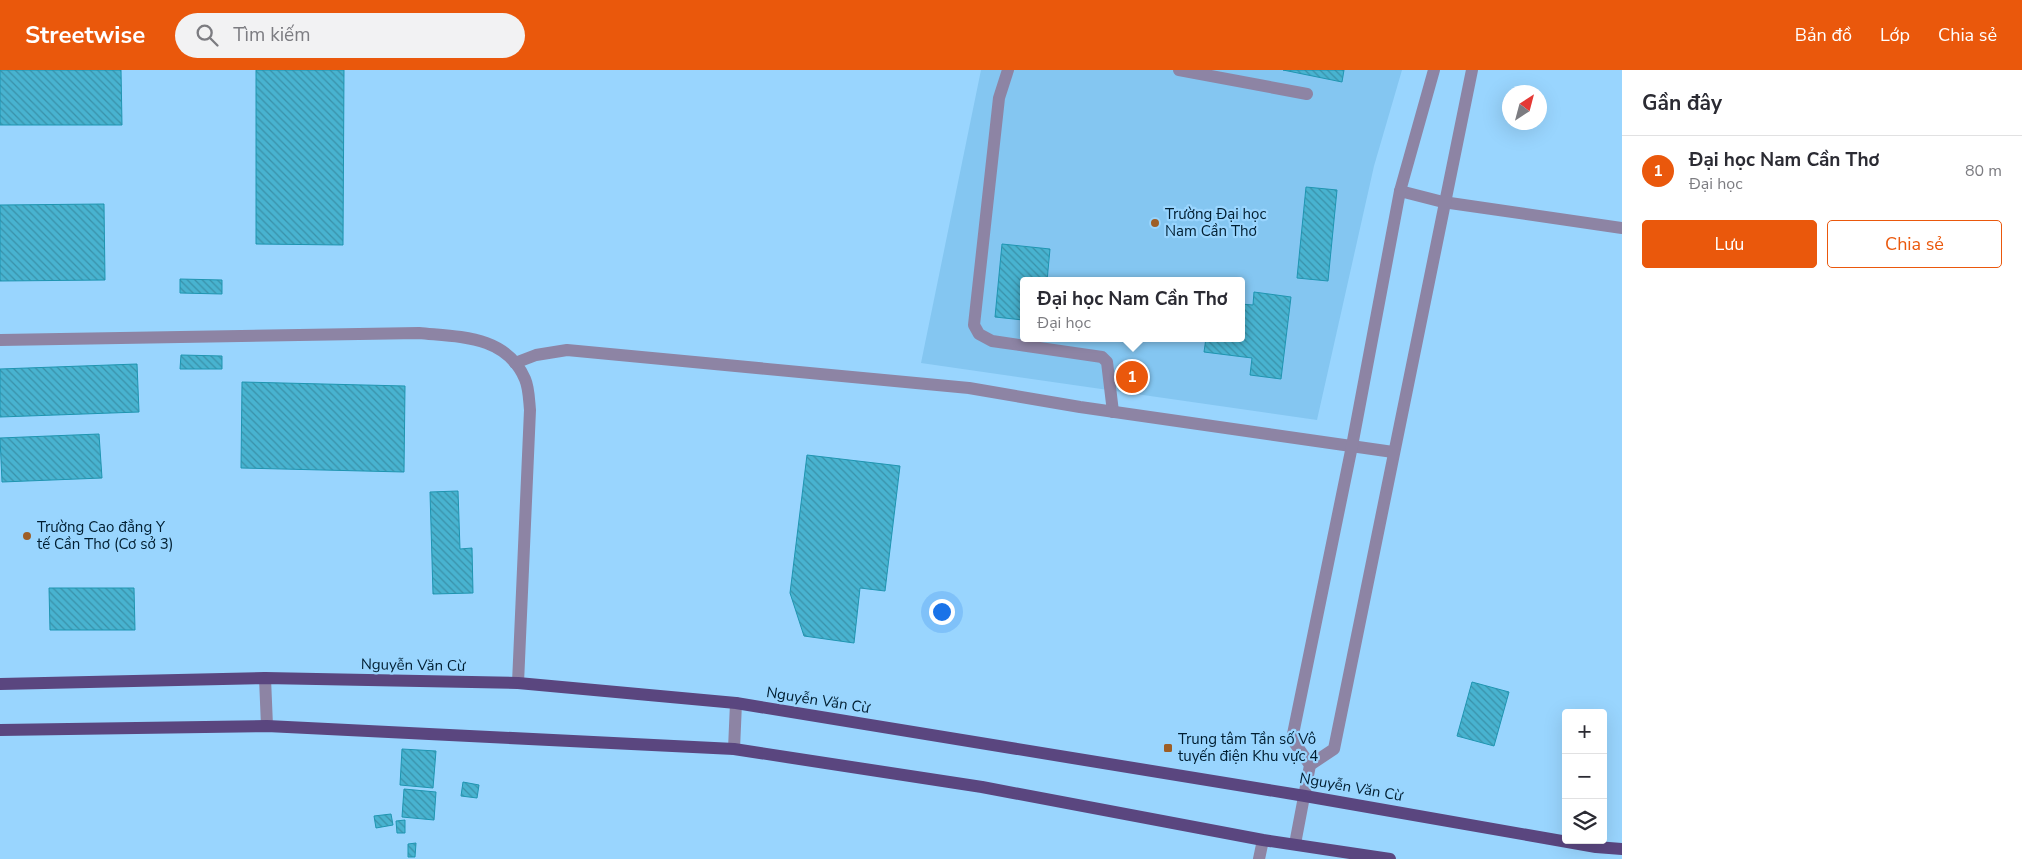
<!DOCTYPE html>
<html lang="vi">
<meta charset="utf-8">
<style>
body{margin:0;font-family:"Nunito Sans",sans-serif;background:#f2f2f3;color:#2b2b33}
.controls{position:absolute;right:15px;bottom:15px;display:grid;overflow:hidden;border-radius:5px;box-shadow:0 5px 20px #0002}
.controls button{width:45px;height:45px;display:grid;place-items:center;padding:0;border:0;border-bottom:1px solid #e1e1e2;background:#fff;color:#2b2b33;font:25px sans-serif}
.compass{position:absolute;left:1502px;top:15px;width:45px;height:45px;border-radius:50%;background:#fff;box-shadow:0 5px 20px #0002;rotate:36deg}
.you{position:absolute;left:941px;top:541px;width:18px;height:18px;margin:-12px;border:4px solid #fff;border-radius:50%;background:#1a73e8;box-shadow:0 0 0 8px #1a73e833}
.badge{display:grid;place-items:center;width:32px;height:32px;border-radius:50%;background:#ea580c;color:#fff;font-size:16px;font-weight:700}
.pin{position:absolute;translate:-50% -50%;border:2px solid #fff;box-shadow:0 1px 5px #0006}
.popup{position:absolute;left:1020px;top:207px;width:225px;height:65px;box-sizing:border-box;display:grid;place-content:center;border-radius:5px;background:#fff;filter:drop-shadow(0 1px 4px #0005);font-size:16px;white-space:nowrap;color:#7c7c81}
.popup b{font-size:19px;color:#2b2b33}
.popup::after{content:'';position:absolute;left:50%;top:100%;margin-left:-10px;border:10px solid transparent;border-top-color:#fff}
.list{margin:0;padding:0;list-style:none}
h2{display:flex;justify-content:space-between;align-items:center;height:65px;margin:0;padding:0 20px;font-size:21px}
h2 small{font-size:16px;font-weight:400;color:#7c7c81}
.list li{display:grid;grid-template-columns:32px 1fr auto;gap:15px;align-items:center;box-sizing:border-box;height:70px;padding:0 20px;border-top:1px solid #e1e1e2}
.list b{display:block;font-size:19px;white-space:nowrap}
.list p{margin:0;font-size:16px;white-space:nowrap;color:#7c7c81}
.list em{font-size:16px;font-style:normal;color:#7c7c81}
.actions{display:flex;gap:10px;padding:15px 20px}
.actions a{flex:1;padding:11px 0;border:1px solid #ea580c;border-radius:5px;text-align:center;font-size:18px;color:#ea580c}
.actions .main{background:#ea580c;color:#fff}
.icon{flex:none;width:28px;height:28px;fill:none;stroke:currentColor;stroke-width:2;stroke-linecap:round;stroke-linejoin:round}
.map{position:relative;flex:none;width:1622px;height:789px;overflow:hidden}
header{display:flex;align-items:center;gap:30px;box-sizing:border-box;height:70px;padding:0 25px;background:#ea580c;color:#fff}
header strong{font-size:24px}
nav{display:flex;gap:28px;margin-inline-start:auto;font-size:18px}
.search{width:350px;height:45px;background:#f2f2f3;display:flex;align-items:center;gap:12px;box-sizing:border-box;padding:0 18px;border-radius:28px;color:#7c7c81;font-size:19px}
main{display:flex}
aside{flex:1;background:#fff}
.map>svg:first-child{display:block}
</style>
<header>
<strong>Streetwise</strong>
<div class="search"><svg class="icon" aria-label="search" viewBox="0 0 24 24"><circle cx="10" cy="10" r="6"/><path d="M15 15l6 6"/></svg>Tìm kiếm</div>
<nav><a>Bản đồ</a><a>Lớp</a><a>Chia sẻ</a></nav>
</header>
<main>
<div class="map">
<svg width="1622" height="789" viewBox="0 0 1622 789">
<defs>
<pattern id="building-back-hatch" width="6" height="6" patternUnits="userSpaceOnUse" patternTransform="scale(1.25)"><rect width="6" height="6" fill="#48b3d0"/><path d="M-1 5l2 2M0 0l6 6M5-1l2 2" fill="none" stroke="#3a91a9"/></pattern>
</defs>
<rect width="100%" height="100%" fill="#99d5fe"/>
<!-- built -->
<path fill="#84c6f1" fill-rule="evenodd" d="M981,0H1402L1374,96L1317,350L921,293ZM1023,211H1241V268H1023Z"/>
<!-- building -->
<g fill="url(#building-back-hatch)" stroke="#1f95b1">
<polygon points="0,0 121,0 122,55 0,55"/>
<polygon points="256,0 344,0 343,175 256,174"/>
<polygon points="1283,0 1344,0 1342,12"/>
<polygon points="1306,117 1337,120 1328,211 1297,208"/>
<polygon points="104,134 105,210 0,211 0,135"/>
<polygon points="1002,174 1050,179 1047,211 1023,211 1023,250 995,247"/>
<polygon points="180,209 222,210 222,224 180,223"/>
<polygon points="1254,222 1291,227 1281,309 1250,305 1252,288 1204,282 1206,268 1241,268 1241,234 1253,235"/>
<polygon points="181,285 222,286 222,299 180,299"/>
<polygon points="137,294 139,342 0,347 0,299"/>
<polygon points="242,312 405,316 404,402 241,398"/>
<polygon points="99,364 102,408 2,412 0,368"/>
<polygon points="807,385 900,396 885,521 860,518 854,573 804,566 790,523"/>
<polygon points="458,421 460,479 472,478 473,523 433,524 430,422"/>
<polygon points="49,518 134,518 135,560 50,560"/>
<polygon points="1472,612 1509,622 1494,676 1457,666"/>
<polygon points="402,679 436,681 433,718 400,715"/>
<polygon points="463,712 479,715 477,728 461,726"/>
<polygon points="404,719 436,722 434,750 402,747"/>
<polygon points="391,744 393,755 376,758 374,746"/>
<polygon points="405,750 405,763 397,763 396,751"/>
<polygon points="416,773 415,787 408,787 408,774"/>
</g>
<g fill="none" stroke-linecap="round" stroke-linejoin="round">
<!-- minor -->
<g stroke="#8d84a4" stroke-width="12">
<polyline points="1008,0 999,28 974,255 979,264 992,271 1102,287 1107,292 1113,342"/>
<polyline points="1179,0 1307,24"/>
<polyline points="1400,121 1443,132 1622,158"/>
<path d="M0,270L419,263C459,267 506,265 525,309C529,318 529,330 530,340L518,613"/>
<polyline points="515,293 536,285 567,280 969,318 1080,337 1393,382"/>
<polyline points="265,608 267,656"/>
<polyline points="734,679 736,633"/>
<polyline points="1310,695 1334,679 1472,0"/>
<polyline points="1295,774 1310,695 1292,669 1352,376 1400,121 1434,0"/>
<polyline points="1259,789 1263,770"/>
</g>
<!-- major -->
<g stroke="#5a467f" stroke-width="12">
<polyline points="0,614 265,608 518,613 736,633 1305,726 1596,777 1622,779"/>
<polyline points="0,660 267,656 734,679 982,717 1263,770 1390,789"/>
</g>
</g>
<!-- markers -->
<g fill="#9e5e26" stroke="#99d5fe" stroke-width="2">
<circle cx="1155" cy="153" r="5"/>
<circle cx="27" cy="466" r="5"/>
<rect x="1163" y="673" width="10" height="10" rx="2.5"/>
</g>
<g text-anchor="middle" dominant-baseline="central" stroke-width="4.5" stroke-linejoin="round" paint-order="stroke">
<!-- poi labels -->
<g font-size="15" fill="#001e31" stroke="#99d5fe" text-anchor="start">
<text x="1165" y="144">Trường Đại học<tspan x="1165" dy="17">Nam Cần Thơ</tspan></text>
<text x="37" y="457">Trường Cao đẳng Y<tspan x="37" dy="17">tế Cần Thơ (Cơ sở 3)</tspan></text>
<text x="1178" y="669">Trung tâm Tần số Vô<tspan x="1178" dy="17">tuyến điện Khu vực 4</tspan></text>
</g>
<!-- street labels -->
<g font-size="15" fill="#001e31" stroke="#99d5fe">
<text transform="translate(413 595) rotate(1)">Nguyễn Văn Cừ</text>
<text transform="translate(818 630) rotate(9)">Nguyễn Văn Cừ</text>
<text transform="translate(1351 717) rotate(10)">Nguyễn Văn Cừ</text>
</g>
</g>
</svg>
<div class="controls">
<button>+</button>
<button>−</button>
<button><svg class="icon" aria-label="layers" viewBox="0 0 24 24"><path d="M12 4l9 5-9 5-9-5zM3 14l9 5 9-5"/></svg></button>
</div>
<svg class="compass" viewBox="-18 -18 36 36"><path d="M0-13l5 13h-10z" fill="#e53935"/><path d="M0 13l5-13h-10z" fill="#7c7c81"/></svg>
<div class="you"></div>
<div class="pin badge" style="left:1132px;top:307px">1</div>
<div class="popup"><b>Đại học Nam Cần Thơ</b>Đại học</div>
</div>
<aside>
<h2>Gần đây<small></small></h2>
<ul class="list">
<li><span class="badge">1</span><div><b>Đại học Nam Cần Thơ</b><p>Đại học</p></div><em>80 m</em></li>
</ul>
<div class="actions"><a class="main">Lưu</a><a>Chia sẻ</a></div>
</aside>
</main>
